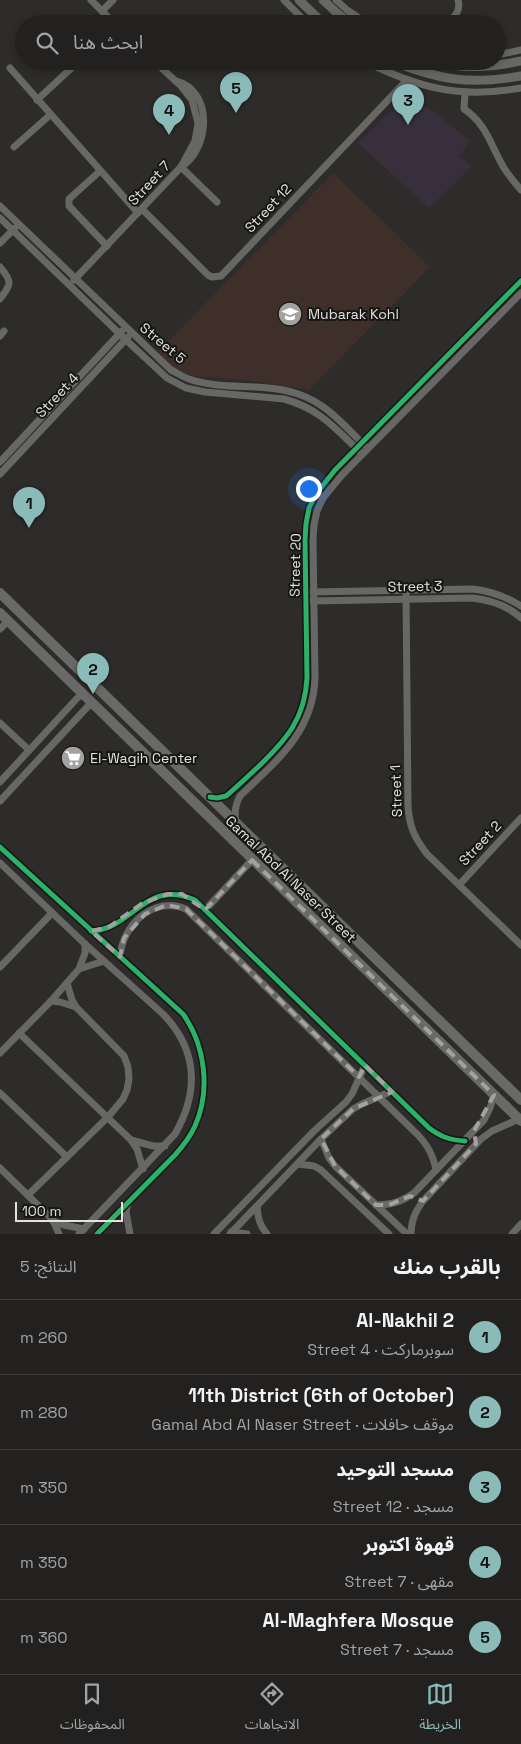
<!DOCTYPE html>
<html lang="ar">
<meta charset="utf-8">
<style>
body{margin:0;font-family:"Space Grotesk","Noto Sans Arabic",sans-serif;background:#2a2929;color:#f1f3f6;direction:rtl}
.scale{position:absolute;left:15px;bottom:12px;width:108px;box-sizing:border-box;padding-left:5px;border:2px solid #e3e2e0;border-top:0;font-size:14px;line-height:18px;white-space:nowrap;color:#e3e2e0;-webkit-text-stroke:4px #151513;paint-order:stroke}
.you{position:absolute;left:308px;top:488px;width:18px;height:18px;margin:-12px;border:4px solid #fff;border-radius:50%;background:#1a73e8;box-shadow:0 0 0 8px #1a73e833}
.badge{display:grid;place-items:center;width:32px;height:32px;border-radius:50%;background:#8bbbb9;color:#111;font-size:16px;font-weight:700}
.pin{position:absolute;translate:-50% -41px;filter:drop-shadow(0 1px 2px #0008)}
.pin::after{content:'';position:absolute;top:26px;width:18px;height:15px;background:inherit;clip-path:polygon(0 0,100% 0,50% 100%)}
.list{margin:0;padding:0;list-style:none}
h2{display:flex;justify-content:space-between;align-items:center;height:65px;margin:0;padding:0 20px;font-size:21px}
h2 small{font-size:16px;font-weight:400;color:#a2a3a5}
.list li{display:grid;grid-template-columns:32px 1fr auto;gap:15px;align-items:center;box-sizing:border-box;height:75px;padding:0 20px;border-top:1px solid #3f3e3e}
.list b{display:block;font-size:19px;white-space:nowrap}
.list p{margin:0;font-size:16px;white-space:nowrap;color:#a2a3a5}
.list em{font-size:16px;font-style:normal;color:#a2a3a5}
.icon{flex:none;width:28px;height:28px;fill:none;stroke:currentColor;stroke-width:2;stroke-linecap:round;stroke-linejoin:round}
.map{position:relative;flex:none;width:521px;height:1234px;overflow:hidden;direction:ltr}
.search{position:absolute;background:#222120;box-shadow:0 2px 8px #0003;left:15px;right:15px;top:15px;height:55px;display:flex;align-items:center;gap:12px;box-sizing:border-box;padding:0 18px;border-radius:28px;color:#a2a3a5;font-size:19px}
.sheet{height:440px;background:#222120}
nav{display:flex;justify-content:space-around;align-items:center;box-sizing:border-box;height:70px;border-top:1px solid #3f3e3e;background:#222120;font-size:14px;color:#a2a3a5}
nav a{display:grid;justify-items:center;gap:2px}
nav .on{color:#8bbbb9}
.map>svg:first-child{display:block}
</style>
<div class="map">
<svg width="521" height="1234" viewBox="0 0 521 1234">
<rect width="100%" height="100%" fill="#2d2c2a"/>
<!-- industrial -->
<polygon fill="#372f3c" points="405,98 434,111 470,141 459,156 472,166 429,208 358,143"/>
<!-- education -->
<polygon fill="#3f2f2a" points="333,173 430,267 309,390 252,381 192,376 171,367 158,352"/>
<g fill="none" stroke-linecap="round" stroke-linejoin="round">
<!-- minor -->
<g stroke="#676766" stroke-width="7">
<polyline points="91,0 115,24"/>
<polyline points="284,0 308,24"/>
<polyline points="336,0 347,10 368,24"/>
<polyline points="102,11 113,0"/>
<path d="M447,24C455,16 461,11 458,0"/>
<polyline points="497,55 521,50"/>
<path d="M364,61C419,88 459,99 521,88"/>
<polyline points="10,68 138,213"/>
<path d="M176,81C214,91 210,149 181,167"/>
<path d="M465,93L464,109C486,123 491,146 504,168C509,176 515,183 521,190"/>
<polyline points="37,100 79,61"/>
<polyline points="14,147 50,115"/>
<polyline points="181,167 217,202"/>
<polyline points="100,171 69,199 69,206 107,246"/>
<path d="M0,206L171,370C177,373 183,377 189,379C223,391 263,382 298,394C326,403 344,425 364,445"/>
<polyline points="142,209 208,275 212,277 221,276 407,80"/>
<path d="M0,218L126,340L167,378L186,388L205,392L284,399C318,408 335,428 359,451"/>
<polyline points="0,243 15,228"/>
<path d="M0,267C13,282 11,284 0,299"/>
<polyline points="74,280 181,167 195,141 198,123 192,100 181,86 154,61"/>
<polyline points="0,336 4,331"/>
<polyline points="0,462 122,331"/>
<polyline points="0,474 128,337"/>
<path d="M406,591L408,805C409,826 414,837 427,854L521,945"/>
<path d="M310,592L473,589C491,591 505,596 521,606"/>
<path d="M311,601L472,598C491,600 507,605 521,618"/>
<polyline points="0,629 8,621"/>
<polyline points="0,723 29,750"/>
<polyline points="0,782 81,694"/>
<path d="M210,797L217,798L226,796C237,787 247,777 258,767C286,740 305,719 307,678L305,540L306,524L309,508L316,494L335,470L521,281"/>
<polyline points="0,801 91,703"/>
<path d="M236,822C234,812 235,805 240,796C276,761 313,733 315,678L313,540L314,525L317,511L323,498L342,475L521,293"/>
<path d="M0,847L183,1014C205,1045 211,1090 195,1126C190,1137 183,1146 175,1155L97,1234"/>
<path d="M0,863L85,944L163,1014C198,1050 199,1092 175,1134L79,1234"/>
<polyline points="459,885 521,818"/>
<polyline points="205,910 252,860"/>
<path d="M91,931C134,929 144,878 195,900L429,1128C441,1137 450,1140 465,1141"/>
<path d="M120,957C122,925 154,895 186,909L418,1135C428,1146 433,1155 436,1170"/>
<polyline points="0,967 52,913"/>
<polyline points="79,969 104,961"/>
<polyline points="51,1001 60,1002 76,1007"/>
<polyline points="19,1033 131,1140 137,1149 143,1169"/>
<polyline points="0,1053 51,1001 79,969 85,953 85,944"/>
<polyline points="0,1093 67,1157"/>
<polyline points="321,1139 329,1158 335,1166 407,1234"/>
<polyline points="131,1140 153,1146 165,1146"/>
<polyline points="298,1164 314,1166 321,1170 389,1234"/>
<polyline points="0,1168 53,1220 59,1234"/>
<polyline points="28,1195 108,1117 123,1099 127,1090 129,1079 128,1067 124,1056 76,1007 72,1000 67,983"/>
<polyline points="128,1203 126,1212 130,1234"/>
<path d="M376,1205C391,1205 401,1202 414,1193L484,1120L490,1108L494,1095"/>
<path d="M257,1206C258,1217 259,1225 267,1234"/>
<polyline points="53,1221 64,1225 84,1229"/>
<polyline points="231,1232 247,1234"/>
<polyline points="214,1234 314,1131 346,1102 352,1094 365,1065"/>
<polyline points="230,1234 321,1139 353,1109 362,1104 392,1091"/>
<path d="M411,1234C411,1221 415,1212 423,1201L481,1139L492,1131L519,1119"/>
<polyline points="512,1234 521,1224"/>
</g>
<!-- tertiary -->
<g stroke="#676766" stroke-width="9">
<polyline points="299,0 324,24"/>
<polyline points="323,0 337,13 351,24"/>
<path d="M391,61C441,80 468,85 521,76"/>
<path d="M435,61C462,70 493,67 521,61"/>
</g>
<!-- secondary -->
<g stroke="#696968" stroke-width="10">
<polyline points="0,593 521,1100"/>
<polyline points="0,613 521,1121"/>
</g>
<!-- cycleway casing -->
<g stroke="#151513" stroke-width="8">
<g id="cycleway">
<path d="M210,797L217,798L226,796C237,787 247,777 258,767C286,740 305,719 307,678L305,540L306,524L309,508L316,494L335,470L521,281"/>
<path d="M0,847L183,1014C205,1045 211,1090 195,1126C190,1137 183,1146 175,1155L97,1234"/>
<path d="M91,931C134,929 144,878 195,900L429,1128C441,1137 450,1140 465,1141"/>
</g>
</g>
<!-- cycleway -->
<use href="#cycleway" stroke="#2db169" stroke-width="5"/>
</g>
<!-- marked area -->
<path fill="none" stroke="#a3a2a0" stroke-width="4" stroke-dasharray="10 6" stroke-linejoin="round" d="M252,860L494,1095L474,1131L476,1144L423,1201L410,1196L389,1205H376L335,1166L321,1139L353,1109L392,1092L365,1065L359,1077L186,909L167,905L145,914L124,938L120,957L91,931L109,927L141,904L168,894H182L205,910Z"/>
<!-- icons -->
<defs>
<g id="university-disc" transform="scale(1.25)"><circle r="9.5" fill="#a3a2a0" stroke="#151513"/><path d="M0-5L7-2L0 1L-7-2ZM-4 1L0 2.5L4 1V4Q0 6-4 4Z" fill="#fff"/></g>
<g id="supermarket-disc" transform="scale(1.25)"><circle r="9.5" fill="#a3a2a0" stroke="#151513"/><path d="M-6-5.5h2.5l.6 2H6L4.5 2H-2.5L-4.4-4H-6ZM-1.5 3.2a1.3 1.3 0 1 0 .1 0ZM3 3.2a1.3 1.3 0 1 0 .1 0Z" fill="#fff"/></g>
</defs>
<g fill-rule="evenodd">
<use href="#university-disc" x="290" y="314"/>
<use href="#supermarket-disc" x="73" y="758"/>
</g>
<g text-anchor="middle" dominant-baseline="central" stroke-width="4" stroke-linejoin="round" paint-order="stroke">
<!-- street labels -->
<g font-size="14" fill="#e3e2e0" stroke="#151513">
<text transform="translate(149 183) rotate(-47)">Street 7</text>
<text transform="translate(268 208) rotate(-47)">Street 12</text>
<text transform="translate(163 343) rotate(40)">Street 5</text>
<text transform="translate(57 395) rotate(-47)">Street 4</text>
<text transform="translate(295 565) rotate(-89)">Street 20</text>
<text transform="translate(415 586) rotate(-1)">Street 3</text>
<text transform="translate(396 791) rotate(-92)">Street 1</text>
<text transform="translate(480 843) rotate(-47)">Street 2</text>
<text transform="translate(291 879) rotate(44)">Gamal Abd Al Naser Street</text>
</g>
<!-- poi labels -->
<g font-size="14" fill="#e3e2e0" stroke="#151513" text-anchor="start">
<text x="308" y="314">Mubarak Kohl</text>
<text x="90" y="758">El-Wagih Center</text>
</g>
</g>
</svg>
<div class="scale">100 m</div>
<div class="you"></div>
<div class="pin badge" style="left:29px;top:528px">1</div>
<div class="pin badge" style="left:93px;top:694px">2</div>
<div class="pin badge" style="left:408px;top:125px">3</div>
<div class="pin badge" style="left:169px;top:135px">4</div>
<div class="pin badge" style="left:236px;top:113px">5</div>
<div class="search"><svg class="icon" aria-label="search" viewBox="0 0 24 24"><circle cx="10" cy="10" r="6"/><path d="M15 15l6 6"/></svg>ابحث هنا</div>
</div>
<section class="sheet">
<h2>بالقرب منك<small>النتائج: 5</small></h2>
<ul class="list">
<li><span class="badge">1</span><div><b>Al-Nakhil 2</b><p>سوبرماركت · Street 4</p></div><em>260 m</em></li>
<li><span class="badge">2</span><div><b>11th District (6th of October)</b><p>موقف حافلات · Gamal Abd Al Naser Street</p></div><em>280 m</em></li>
<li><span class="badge">3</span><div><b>مسجد التوحيد</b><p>مسجد · Street 12</p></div><em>350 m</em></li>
<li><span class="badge">4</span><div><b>قهوة اكتوبر</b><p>مقهى · Street 7</p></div><em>350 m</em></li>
<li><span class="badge">5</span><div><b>Al-Maghfera Mosque</b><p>مسجد · Street 7</p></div><em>360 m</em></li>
</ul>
</section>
<nav>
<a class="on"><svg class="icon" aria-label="map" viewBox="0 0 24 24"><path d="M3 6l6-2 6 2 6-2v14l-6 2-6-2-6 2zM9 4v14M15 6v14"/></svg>الخريطة</a>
<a><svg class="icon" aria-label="directions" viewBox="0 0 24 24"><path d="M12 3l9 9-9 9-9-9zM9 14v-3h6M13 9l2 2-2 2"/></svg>الاتجاهات</a>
<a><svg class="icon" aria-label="saved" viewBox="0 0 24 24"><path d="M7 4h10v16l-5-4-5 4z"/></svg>المحفوظات</a>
</nav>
